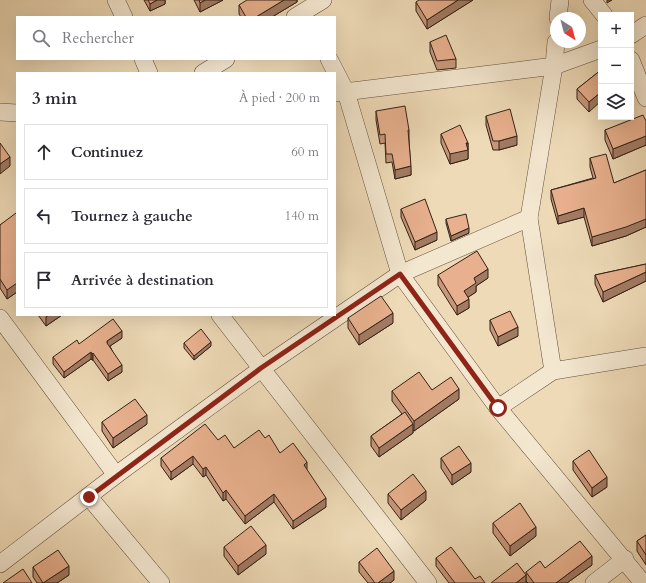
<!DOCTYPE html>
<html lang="fr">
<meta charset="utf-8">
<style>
body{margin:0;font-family:Cardo,serif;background:#f2f2f3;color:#2b2b33}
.controls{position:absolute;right:12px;top:12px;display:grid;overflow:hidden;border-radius:0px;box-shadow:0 4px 16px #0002}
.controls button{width:36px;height:36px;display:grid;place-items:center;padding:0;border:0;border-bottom:1px solid #e1e1e2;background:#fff;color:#2b2b33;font:20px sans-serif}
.compass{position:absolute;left:550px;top:12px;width:36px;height:36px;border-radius:50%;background:#fff;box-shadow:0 4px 16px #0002;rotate:144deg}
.stop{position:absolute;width:12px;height:12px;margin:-9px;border:3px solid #8f2418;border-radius:50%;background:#fff}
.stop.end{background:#8f2418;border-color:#fff;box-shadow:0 1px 4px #0008}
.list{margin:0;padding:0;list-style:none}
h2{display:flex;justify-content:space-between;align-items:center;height:52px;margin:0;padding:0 16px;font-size:17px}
h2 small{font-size:13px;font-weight:400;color:#7c7c81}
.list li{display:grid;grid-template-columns:26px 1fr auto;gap:12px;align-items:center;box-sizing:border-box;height:56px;margin:0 8px 8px;padding:0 8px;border:1px solid #e1e1e2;border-radius:0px}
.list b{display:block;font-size:15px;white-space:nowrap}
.list em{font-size:13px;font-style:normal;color:#7c7c81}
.icon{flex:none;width:22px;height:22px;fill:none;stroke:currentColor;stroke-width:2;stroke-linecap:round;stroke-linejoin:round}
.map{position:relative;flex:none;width:646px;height:583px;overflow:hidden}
.search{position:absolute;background:#fff;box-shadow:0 4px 16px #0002;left:16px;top:16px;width:320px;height:44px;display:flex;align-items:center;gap:10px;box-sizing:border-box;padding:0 14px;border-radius:0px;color:#7c7c81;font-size:15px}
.panel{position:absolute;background:#fff;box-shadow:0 4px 16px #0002;left:16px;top:72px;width:320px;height:244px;border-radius:0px}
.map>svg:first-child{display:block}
</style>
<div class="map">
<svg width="646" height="583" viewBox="0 0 646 583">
<rect width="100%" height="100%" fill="#eedab7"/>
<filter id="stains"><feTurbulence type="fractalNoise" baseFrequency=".005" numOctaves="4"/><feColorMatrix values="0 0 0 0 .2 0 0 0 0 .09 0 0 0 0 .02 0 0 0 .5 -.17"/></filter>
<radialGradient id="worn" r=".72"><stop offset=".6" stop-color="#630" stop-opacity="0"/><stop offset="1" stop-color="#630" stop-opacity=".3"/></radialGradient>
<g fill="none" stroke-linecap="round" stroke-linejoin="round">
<!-- minor casing -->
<g stroke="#624f3e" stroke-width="18">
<g id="minor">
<polyline points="116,0 124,17"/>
<polyline points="592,0 604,15"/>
<polyline points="295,17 323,0"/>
<polyline points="558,18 560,0"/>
<polyline points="631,35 646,25"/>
<polyline points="143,59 149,73"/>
<polyline points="329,59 346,92 400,274 498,408 643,583"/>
<polyline points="631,60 646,98"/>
<polyline points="203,73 226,59"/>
<polyline points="336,93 554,66 601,49"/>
<polyline points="0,112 17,113"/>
<polyline points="220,315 428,583"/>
<polyline points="0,318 116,475"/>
<polyline points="553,371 529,218 554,66 556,42"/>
<polyline points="498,408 553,371 646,356"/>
<polyline points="89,497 161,583"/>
<polyline points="0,564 116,475 261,369 400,274 529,218"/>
<polyline points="594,583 625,559"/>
</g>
</g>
<!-- minor -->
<use href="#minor" stroke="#f4e7d0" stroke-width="17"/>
</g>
<!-- wall -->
<g fill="#c8977a" stroke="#332116">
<polygon points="144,0 165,0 165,4 150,11"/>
<polygon points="194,0 223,0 200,12"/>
<polygon points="297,0 297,2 272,17 241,17 239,14 239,5"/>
<polygon points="473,0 427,29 416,11 416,2"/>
<polygon points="430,42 456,59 456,68 437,70 430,52"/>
<polygon points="601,70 589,112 577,99 577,89"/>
<polygon points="376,111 409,130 409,139 411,175 395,179 392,162 386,163 385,143 380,144 376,120"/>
<polygon points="486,116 517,145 499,150 493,150 486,125"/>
<polygon points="646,121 646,145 613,159 605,140 605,130"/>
<polygon points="441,134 468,143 468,159 450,164 441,143"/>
<polygon points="590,158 614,183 646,170 646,227 626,236 592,246 584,217 558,224 551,199 551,190 593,178 590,167"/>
<polygon points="401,209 437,240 415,250 401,217"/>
<polygon points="17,214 17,292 7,299 0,288 0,225"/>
<polygon points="446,219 469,233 451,241 446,223"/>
<polygon points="646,264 646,281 603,302 595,284 595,275"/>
<polygon points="438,275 488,278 476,286 476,292 468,297 469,308 457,315 438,285"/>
<polygon points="38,315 62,315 46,326"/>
<polygon points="348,318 393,323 359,345 348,328"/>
<polygon points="490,320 518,336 498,346 490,330"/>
<polygon points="122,338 110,346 122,372 108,381 93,360 92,360 91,359 64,378 53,364 53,357"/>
<polygon points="184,343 211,346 194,360 184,348"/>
<polygon points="432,390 459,399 414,431 413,430 413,433 379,457 371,446 371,436 402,414 392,401 392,391"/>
<polygon points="102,422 147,424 113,448 102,431"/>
<polygon points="265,438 280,453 307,470 326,507 293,529 274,502 245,524 226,499 223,501 206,475 203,477 193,464 171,480 161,466 161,458 218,440 234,448"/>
<polygon points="441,458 471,472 452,485 441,468"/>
<polygon points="573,461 607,487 592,497 573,470"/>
<polygon points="388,494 426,500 401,520 388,503"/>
<polygon points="493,523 536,536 510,556 493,533"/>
<polygon points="646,535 646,565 637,551 637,541"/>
<polygon points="224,547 266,554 238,575 224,556"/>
<polygon points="436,558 475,579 485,583 449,583 436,566"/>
<polygon points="359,562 394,580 390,583 368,583 359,572"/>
<polygon points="592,565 567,583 528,583 526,581 526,583 526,572 545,568"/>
<polygon points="33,567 69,575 57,583 37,583 33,577"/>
</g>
<!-- shaded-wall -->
<g fill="#a27b63" stroke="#332116">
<polygon points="157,0 165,0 165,4 150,11 150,4"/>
<polygon points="205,0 223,0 200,12 200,3"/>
<polygon points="284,0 297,0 297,2 272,17 256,17"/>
<polygon points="458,0 473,0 427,29 427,20"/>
<polygon points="607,0 612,0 607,3"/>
<polygon points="601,92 601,101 589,112 589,102"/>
<polygon points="517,136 517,145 499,150 499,141"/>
<polygon points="646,136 646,145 613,159 613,149"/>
<polygon points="468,143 468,159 450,164 450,154"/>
<polygon points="10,157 10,166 0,174 0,164"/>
<polygon points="411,166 411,175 395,179 395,170"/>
<polygon points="584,208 584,217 558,224 558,216"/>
<polygon points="646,219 646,227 626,236 592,246 592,237"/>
<polygon points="469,228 469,233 451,241 451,236"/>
<polygon points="437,232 437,240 415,250 415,242"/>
<polygon points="488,269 488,278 476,286 476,292 464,300 464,291 474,278"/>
<polygon points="646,272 646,281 603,302 603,292"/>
<polygon points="17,276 17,292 7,299 7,290"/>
<polygon points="469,299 469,308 457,315 457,306"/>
<polygon points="393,313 393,323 359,345 359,335"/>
<polygon points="49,315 62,315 46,326 46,317"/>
<polygon points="518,327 518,336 498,346 498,337"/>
<polygon points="122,331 122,338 107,348 107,341"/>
<polygon points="211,342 211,346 194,360 194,356"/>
<polygon points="91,352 91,359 64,378 64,372"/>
<polygon points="93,353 93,360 92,360 92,354"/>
<polygon points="122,365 122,372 108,381 108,374"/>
<polygon points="459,389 459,399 414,431 414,421"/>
<polygon points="147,415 147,424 113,448 113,438"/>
<polygon points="413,424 413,433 379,457 379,448"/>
<polygon points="193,456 193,464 171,480 171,472"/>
<polygon points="307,462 307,470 304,473 304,465"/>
<polygon points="471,463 471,472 452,485 452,475"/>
<polygon points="206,467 206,475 203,477 203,469"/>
<polygon points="607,477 607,487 592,497 592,488"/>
<polygon points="226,490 226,499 223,501 223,493"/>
<polygon points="426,491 426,500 401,520 401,510"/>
<polygon points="274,494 274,502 245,524 245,516"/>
<polygon points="326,498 326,507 293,529 293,521"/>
<polygon points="536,527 536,536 510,556 510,546"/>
<polygon points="266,545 266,554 238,575 238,566"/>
<polygon points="592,556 592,565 567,583 556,583"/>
<polygon points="69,566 69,575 57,583 43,583"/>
<polygon points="394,571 394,580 390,583 378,583"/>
<polygon points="526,575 526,583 516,583"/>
</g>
<!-- building -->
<g fill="#e8b08e" stroke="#332116">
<polygon points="148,0 157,0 150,4"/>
<polygon points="199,0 205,0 200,3"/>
<polygon points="247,0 284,0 256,17 246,17 239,5"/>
<polygon points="419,0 458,0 427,20 416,2"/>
<polygon points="446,35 456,59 437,61 430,42"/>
<polygon points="601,70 601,92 589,102 577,89"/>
<polygon points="405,106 409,130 408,130 411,166 395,170 392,154 386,154 385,134 380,135 376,111"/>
<polygon points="510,109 517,136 499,141 493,141 486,116"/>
<polygon points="643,115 646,121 646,136 613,149 605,130"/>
<polygon points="460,125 468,143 466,143 468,150 450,154 441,134"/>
<polygon points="0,143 10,157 0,164"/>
<polygon points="606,154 614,183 646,170 646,219 626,227 592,237 584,208 558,216 551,190 596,178 590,158"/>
<polygon points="425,199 437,232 415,242 401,209"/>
<polygon points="16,213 17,214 17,283 7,290 0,279 0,225"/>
<polygon points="466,214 469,228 451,236 446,219"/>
<polygon points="477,251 488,269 474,278 476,283 464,291 469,299 457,306 438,275"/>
<polygon points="646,264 646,272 603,292 595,275"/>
<polygon points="381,296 393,313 359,335 348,318"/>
<polygon points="510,311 518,327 498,337 490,320"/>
<polygon points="113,319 122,331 107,341 107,343 122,365 108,374 93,353 92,354 91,352 64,372 53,357 77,340 79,344"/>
<polygon points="201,329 211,342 194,356 184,343"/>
<polygon points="419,372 432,390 451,377 459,389 414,421 392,391"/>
<polygon points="135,399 147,415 113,438 102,422"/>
<polygon points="405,412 413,424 379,448 371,436"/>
<polygon points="205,424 218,440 225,435 234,448 259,430 265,438 269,435 280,453 293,443 307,462 304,465 326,498 293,521 274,494 245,516 226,490 223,493 206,467 203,469 193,456 171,472 161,458"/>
<polygon points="459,446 471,463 452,475 441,458"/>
<polygon points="589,450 607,477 592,488 573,461"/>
<polygon points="413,474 426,491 401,510 388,494"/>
<polygon points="520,503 536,527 510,546 493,523"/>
<polygon points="251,526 266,545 238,566 224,547"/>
<polygon points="646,535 646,555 637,541"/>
<polygon points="580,541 592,556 556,583 534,583 526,572 540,561 545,568"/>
<polygon points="451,547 475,579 480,576 485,583 455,583 436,558"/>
<polygon points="377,548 394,571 378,583 375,583 359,562"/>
<polygon points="58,550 69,566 43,583 33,567"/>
<polygon points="517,563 526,575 516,583 491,583"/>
<polygon points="23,569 32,583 3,583"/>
</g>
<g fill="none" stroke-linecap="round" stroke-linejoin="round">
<!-- route -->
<polyline stroke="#8f2418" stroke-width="5" points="89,497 261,368 400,274 498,408"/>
</g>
<rect width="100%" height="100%" filter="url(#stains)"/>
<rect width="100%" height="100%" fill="url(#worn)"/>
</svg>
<div class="controls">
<button>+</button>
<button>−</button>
<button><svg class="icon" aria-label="layers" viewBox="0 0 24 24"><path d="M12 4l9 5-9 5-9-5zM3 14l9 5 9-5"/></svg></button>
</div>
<svg class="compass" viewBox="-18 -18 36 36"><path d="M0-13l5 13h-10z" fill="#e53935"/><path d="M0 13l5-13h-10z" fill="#7c7c81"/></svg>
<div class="stop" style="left:498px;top:408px"></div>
<div class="stop end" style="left:89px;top:497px"></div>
<div class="search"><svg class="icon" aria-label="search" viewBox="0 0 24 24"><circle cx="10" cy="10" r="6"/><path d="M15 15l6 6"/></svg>Rechercher</div>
<section class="panel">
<h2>3 min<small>À pied · 200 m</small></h2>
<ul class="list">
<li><svg class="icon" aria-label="ahead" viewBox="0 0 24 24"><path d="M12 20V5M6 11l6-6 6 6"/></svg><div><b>Continuez</b></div><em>60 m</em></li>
<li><svg class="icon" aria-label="left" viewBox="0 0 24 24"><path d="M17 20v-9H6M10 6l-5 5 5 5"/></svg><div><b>Tournez à gauche</b></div><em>140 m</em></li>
<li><svg class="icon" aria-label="arrive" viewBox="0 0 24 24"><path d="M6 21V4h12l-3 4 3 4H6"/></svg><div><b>Arrivée à destination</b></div></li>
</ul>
</section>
</div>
